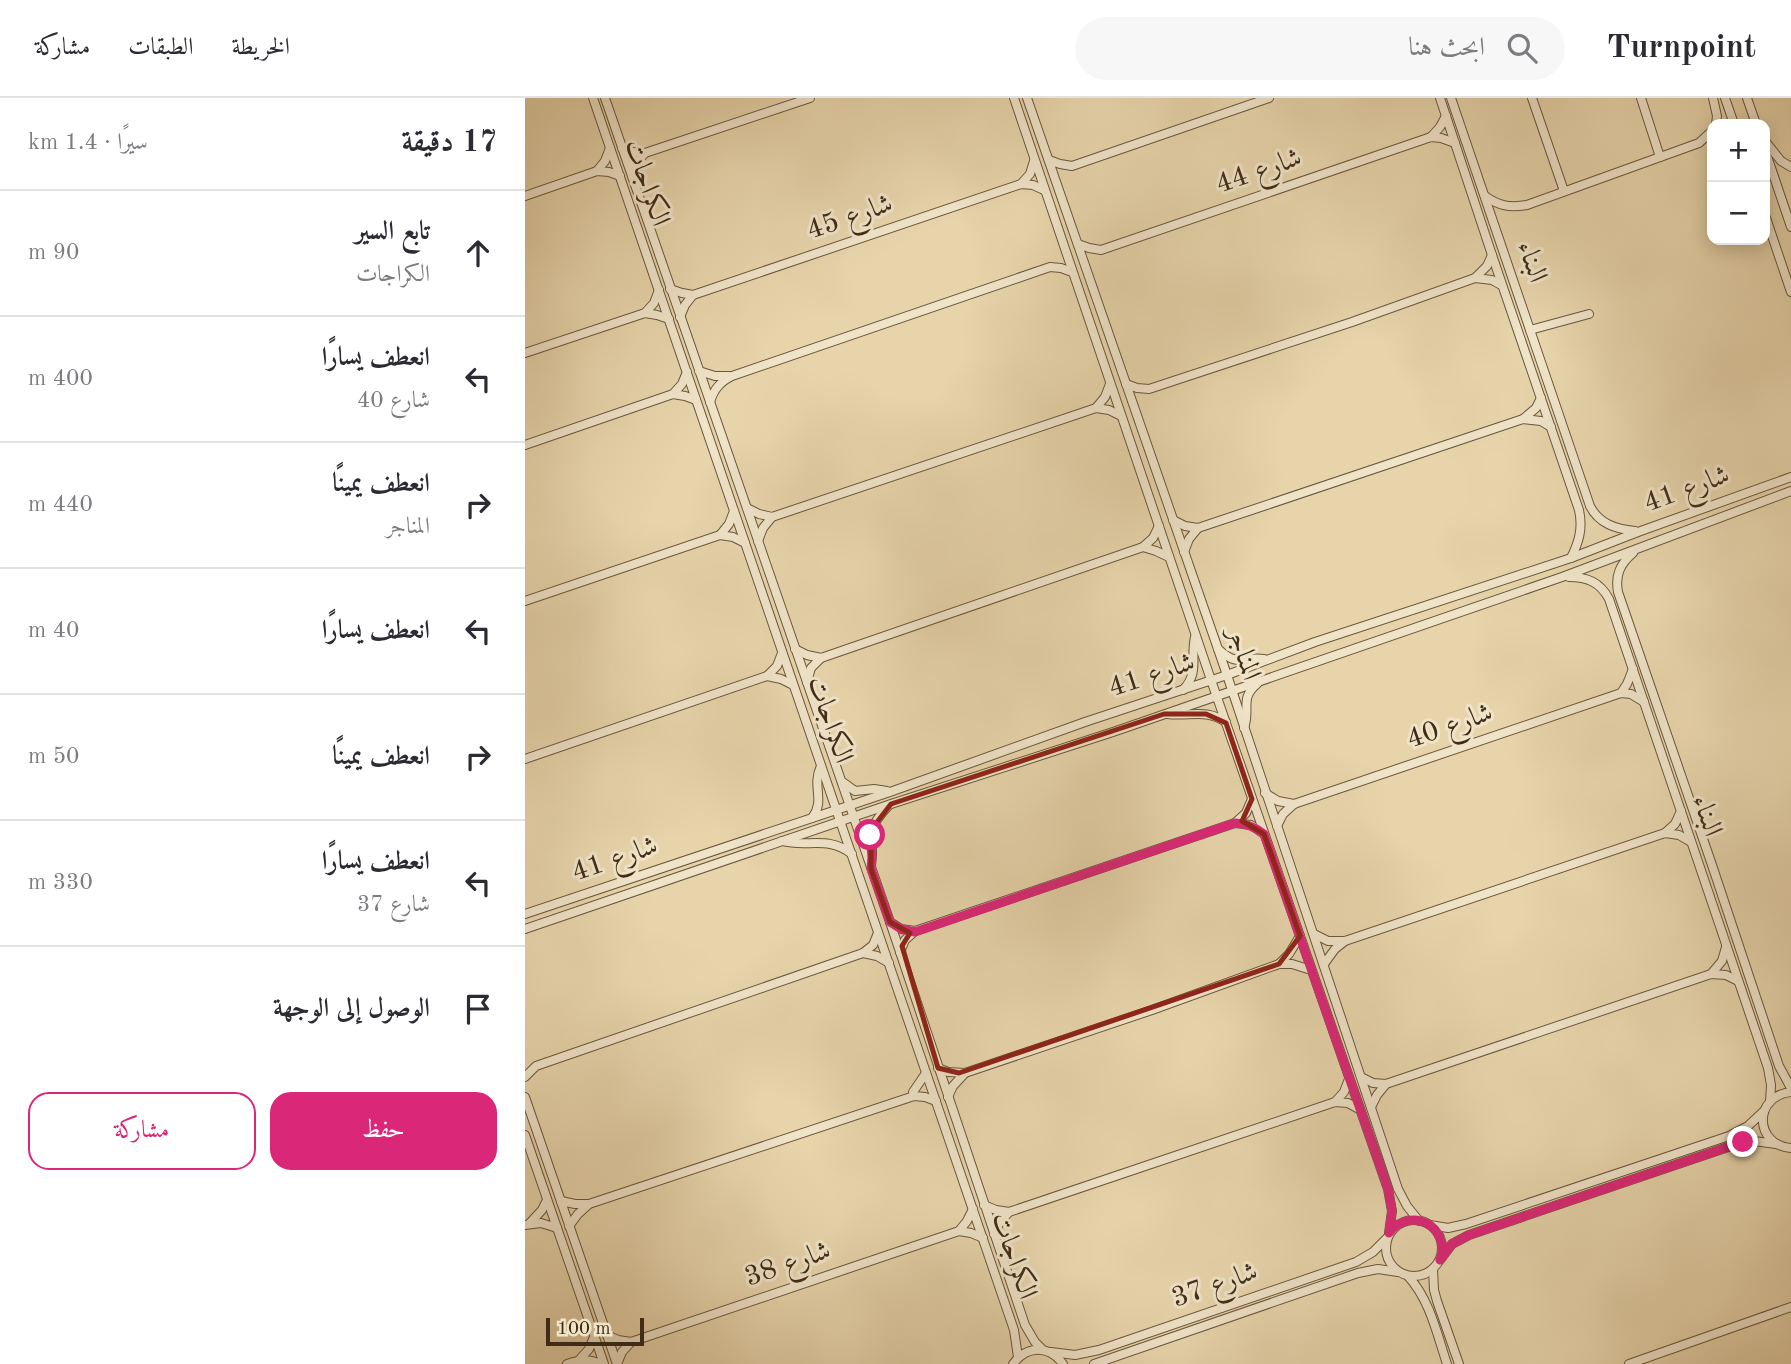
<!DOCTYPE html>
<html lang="ar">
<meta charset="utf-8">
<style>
body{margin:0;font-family:"Old Standard TT",Amiri,serif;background:#f7f7f7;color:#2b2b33;direction:rtl}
.controls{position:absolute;right:21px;top:21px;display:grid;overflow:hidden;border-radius:14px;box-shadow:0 4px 18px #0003}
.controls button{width:63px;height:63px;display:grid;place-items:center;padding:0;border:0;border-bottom:2px solid #e1e1e2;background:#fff;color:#2b2b33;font:35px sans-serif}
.scale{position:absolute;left:21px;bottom:18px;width:98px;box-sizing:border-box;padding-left:7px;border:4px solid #412d17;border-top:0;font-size:19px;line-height:24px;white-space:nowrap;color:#412d17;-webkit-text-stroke:5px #efe3c8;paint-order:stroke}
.stop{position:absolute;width:21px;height:21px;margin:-16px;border:5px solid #db2777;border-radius:50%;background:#fff}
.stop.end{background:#db2777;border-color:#fff;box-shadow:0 2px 7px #0008}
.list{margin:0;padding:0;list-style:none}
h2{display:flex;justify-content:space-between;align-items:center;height:91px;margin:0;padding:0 28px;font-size:30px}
h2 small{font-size:23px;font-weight:400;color:#7c7c81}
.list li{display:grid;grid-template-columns:46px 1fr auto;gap:21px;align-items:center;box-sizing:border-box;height:126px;padding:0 28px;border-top:2px solid #e1e1e2}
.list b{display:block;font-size:26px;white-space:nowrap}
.list p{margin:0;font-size:23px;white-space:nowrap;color:#7c7c81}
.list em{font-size:23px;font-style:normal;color:#7c7c81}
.actions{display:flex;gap:14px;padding:21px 28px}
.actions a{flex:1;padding:16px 0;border:2px solid #db2777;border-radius:21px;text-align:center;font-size:24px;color:#db2777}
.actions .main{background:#db2777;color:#fff}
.icon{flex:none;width:38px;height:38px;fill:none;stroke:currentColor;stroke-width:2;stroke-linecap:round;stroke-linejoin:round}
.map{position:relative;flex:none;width:1266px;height:1266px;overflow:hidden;direction:ltr}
header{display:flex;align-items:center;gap:42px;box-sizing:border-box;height:98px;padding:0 35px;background:#fff;border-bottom:2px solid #e1e1e2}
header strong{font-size:33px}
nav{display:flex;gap:38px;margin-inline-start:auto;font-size:24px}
.search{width:490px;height:63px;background:#f7f7f7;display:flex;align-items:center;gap:18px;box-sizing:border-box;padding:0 24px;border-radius:38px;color:#7c7c81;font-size:26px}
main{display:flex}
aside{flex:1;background:#fff}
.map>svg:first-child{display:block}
</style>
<header>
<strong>Turnpoint</strong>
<div class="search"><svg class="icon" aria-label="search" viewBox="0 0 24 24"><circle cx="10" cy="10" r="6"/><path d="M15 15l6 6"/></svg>ابحث هنا</div>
<nav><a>الخريطة</a><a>الطبقات</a><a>مشاركة</a></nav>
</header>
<main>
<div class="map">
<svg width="1266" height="1266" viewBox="0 0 1266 1266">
<rect width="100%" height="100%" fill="#e7d4ab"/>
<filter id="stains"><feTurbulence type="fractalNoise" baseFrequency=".00286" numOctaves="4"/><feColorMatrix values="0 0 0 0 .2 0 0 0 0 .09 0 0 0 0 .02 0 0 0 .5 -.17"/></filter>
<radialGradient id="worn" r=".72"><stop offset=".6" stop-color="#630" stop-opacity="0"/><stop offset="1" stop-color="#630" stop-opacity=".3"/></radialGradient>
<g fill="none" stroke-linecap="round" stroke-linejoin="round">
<!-- minor casing -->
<g stroke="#6a573c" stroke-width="10">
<g id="minor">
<polyline points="68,0 489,1232 493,1259"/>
<polyline points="80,0 365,824 500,1227 510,1244 517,1251"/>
<polyline points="489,0 686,582 863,1091 867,1113 864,1135"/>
<polyline points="502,0 702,577 873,1091 882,1108 894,1123"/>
<path d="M915,0L967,157L1054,412C1058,430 1054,444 1046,460"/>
<path d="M926,0L1065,408C1074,426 1091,431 1110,433"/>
<polyline points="1007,0 1039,93"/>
<polyline points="1116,0 1135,59"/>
<polyline points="1188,0 1192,18 1191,26"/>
<polyline points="1200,0 1209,26"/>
<polyline points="1222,0 1231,26"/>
<polyline points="906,39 915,29 921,18"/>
<polyline points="1240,43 1256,63 1266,69"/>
<polyline points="97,50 108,54 120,55 285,0"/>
<polyline points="1240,52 1266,129"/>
<polyline points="524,62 535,66 547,68 744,0"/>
<polyline points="72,73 80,63 85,50"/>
<polyline points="107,78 111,65 120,55"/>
<polyline points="496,86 505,76 509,63"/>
<polyline points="0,98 72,73 84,74 95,78"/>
<path d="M960,98C974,108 985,110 1002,107L1174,45L1187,33"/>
<polyline points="1240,117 1266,194"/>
<polyline points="553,146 564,150 576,152 906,39 916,40 930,45"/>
<polyline points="950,180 967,182 976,187"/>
<polyline points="145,191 157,195 168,197 496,86 508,87 519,92"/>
<polyline points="120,215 129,205 134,192"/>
<polyline points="155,219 160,207 168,197"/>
<polyline points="1005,232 1064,216"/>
<polyline points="0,255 120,215 132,217 144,221"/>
<polyline points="174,273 190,278 204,278"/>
<polyline points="601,286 612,290 624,291 827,224 950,180 962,168 967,157"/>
<polyline points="148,296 157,286 162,274"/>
<path d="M185,304C189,291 195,284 207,278L525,169L536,170L547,174"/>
<polyline points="571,310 580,299 585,286"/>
<polyline points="998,321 1011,310 1016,300"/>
<polyline points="0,347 148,296 160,298 171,302"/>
<polyline points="222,410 234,416 247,419 571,310 584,312 596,318"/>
<polyline points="648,422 660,428 673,430 998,321 1016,323 1026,329"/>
<polyline points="195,437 204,426 209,413"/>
<polyline points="233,443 238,430 247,419"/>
<polyline points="618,449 631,453 644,459"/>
<polyline points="659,454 664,441 673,430"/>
<path d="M1108,455C1095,466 1090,477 1093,494L1187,767L1254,968L1266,990"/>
<path d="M1044,479C1062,479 1075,484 1084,501L1243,970L1246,987L1245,1004"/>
<polyline points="0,503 195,437 208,439 220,445"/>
<polyline points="270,551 282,557 296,560 618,449 628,440 634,428"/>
<path d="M693,551C714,570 717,558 739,561"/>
<polyline points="242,578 256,581 268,587"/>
<polyline points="282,584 286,570 296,560"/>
<path d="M658,592C675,574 665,560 670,539"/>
<polyline points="1096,595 1102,586 1108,571"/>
<path d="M642,616C665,619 680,610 701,624"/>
<path d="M719,630C726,611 714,601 732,586"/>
<polyline points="0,661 242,578 252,568 257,555"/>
<polyline points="319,685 330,693 349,691 362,693"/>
<polyline points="740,695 753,703 769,706"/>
<path d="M287,720C301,702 286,689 296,668"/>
<polyline points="710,725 726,727 739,736"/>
<polyline points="752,728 758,716 769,706 1096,595 1106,596 1119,604"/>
<polyline points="1140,735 1150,726 1156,713"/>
<path d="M257,743C283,750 302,737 327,756"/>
<path d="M346,768C351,735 337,736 364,707"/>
<polyline points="0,816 365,694 560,624 702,577 790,544 1046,460 1113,434 1266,379"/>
<polyline points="365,824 376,831 390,833"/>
<polyline points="0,831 366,706 588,634 1037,479 1266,393"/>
<polyline points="789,836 803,843 820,843 1140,735 1154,737 1166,744"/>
<polyline points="375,854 380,842 390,833 710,725 721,715 727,701"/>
<polyline points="338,855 352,858 364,865"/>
<polyline points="754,866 764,856 775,838"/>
<polyline points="799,866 810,851 820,843"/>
<polyline points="1186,876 1197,863 1201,849"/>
<polyline points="413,970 423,974 440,975 627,912 754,866 767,866 786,872"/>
<polyline points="0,979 11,968 338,855 348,847 353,835"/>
<polyline points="836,979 848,985 861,986 1186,876 1201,877 1213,883"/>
<path d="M1266,994C1228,998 1229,1047 1266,1050"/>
<polyline points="389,998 388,994 401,975"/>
<polyline points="0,999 92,1266"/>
<polyline points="423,999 428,988 440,975"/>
<polyline points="810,1004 819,994 824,981"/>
<polyline points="846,1009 852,997 861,986"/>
<polyline points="0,1037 79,1266"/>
<polyline points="36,1103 50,1106 64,1106 389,998 400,999 411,1003"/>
<polyline points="459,1107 471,1112 484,1114 810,1004 823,1005 834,1011"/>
<circle cx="889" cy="1150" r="28"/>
<polyline points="5,1125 17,1112 22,1102"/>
<polyline points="0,1127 16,1125 32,1130"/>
<polyline points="905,1127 923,1130 941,1126 1204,1038 1223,1028 1239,1013"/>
<polyline points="44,1128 53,1116 63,1107"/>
<polyline points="434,1133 442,1123 448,1111"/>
<polyline points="469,1136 475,1124 484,1114"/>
<polyline points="915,1162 927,1146 944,1137 1218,1044 1229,1043 1251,1046"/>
<polyline points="908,1171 909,1192 912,1203 934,1266"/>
<path d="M883,1178C905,1202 912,1236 922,1266"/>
<polyline points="82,1237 93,1242 106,1244 434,1133 446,1135 458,1140"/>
<polyline points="526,1254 550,1257 574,1252 831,1164 848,1154 862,1140"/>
<polyline points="55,1261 64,1251 69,1239"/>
<path d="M42,1266C54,1262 63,1260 75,1266"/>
<polyline points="92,1266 97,1254 106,1244"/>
<path d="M488,1266C502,1247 524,1247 538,1266"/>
<polyline points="569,1266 833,1175 853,1171 873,1174"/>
<polyline points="1104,1266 1266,1209"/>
</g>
</g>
<!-- minor -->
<use href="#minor" stroke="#efe3c8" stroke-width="8"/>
</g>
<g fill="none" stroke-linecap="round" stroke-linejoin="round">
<!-- route -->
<path stroke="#db2777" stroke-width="9" d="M345,737L347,759L346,771L365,824L376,831L390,834L710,725C722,725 730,729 739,736L863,1091L867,1113L864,1135C886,1107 926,1128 915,1162L927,1146L944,1137L1218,1044"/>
</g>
<!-- marked area -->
<path fill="none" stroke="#8f2418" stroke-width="5" stroke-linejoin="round" d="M639,616H681L701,625L727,701L717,723L739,736L775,838L754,866L434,975L413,970L377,848L385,835L365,824L346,771V732L366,706Z"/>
<g text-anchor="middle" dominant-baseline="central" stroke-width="6" stroke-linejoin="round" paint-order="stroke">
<!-- street labels -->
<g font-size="28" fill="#412d17" stroke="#efe3c8">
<text transform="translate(734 74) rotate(-19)">شارع 44</text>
<text transform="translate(121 85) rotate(71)">الكراجات</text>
<text transform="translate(325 120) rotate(-19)">شارع 45</text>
<text transform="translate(1006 164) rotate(71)">البناء</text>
<text transform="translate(1162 392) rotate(-20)">شارع 41</text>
<text transform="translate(718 556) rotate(72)">المناجر</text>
<text transform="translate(627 578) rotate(-18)">شارع 41</text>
<text transform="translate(304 622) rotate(71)">الكراجات</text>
<text transform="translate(925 629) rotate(-19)">شارع 40</text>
<text transform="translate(1181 718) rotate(71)">البناء</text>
<text transform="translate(90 762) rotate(-19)">شارع 41</text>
<text transform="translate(488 1158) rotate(71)">الكراجات</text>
<text transform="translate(263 1167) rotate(-19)">شارع 38</text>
<text transform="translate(690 1188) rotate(-19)">شارع 37</text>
</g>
</g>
<rect width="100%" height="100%" filter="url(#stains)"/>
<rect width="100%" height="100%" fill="url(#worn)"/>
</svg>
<div class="controls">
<button>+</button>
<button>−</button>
</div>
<div class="scale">100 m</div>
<div class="stop" style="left:345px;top:737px"></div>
<div class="stop end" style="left:1218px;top:1044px"></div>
</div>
<aside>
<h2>17 دقيقة<small>سيرًا · 1.4 km</small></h2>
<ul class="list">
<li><svg class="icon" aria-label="ahead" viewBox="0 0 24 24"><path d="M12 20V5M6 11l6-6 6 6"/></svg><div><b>تابع السير</b><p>الكراجات</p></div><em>90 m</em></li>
<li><svg class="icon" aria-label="left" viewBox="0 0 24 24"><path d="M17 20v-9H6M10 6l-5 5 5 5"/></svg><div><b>انعطف يسارًا</b><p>شارع 40</p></div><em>400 m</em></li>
<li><svg class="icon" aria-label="right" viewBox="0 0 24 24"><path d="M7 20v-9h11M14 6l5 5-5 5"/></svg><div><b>انعطف يمينًا</b><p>المناجر</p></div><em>440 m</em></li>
<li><svg class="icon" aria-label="left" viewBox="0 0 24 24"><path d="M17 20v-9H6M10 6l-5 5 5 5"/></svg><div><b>انعطف يسارًا</b></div><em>40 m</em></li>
<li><svg class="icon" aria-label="right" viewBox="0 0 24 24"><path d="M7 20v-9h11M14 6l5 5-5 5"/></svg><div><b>انعطف يمينًا</b></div><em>50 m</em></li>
<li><svg class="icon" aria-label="left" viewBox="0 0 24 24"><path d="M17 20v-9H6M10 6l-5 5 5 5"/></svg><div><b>انعطف يسارًا</b><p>شارع 37</p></div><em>330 m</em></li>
<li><svg class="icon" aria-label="arrive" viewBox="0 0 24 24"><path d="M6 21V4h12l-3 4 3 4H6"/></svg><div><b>الوصول إلى الوجهة</b></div></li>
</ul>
<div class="actions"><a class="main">حفظ</a><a>مشاركة</a></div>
</aside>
</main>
